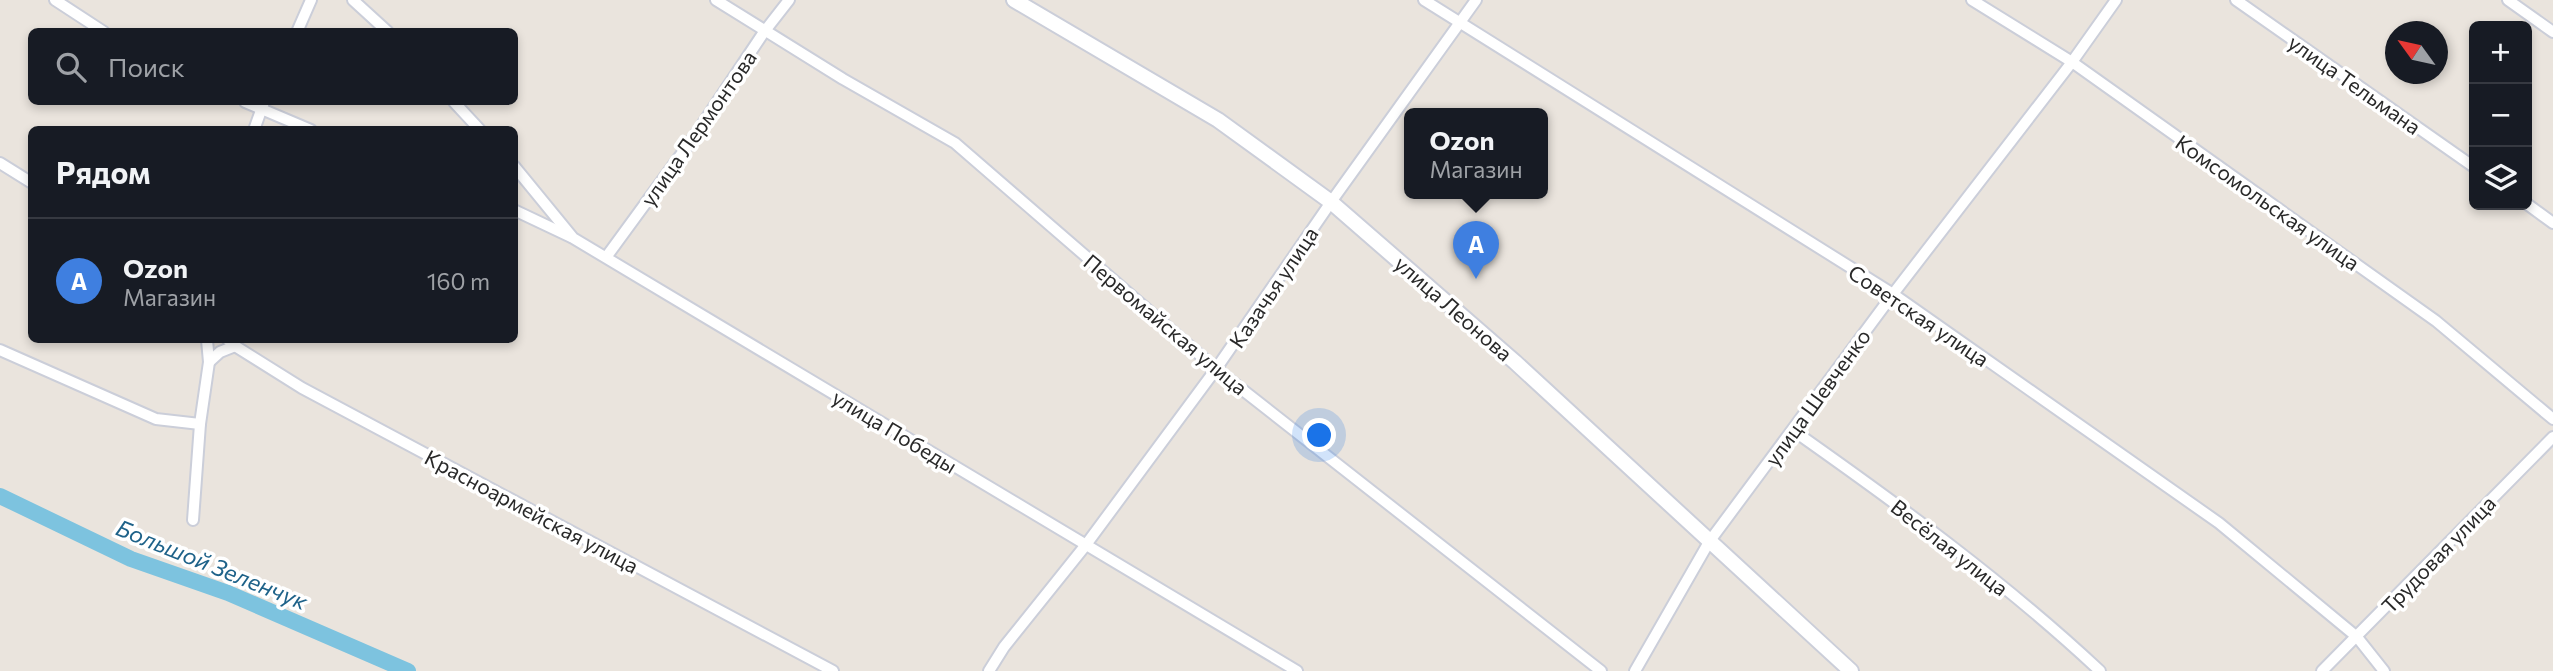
<!DOCTYPE html>
<html lang="ru">
<meta charset="utf-8">
<style>
body{margin:0;font-family:Commissioner,sans-serif;background:#242831;color:#f1f3f6}
.controls{position:absolute;right:21px;top:21px;display:grid;overflow:hidden;border-radius:10px;box-shadow:0 4px 10px #0003}
.controls button{width:63px;height:63px;display:grid;place-items:center;padding:0;border:0;border-bottom:2px solid #363941;background:#171b24;color:#f1f3f6;font:35px sans-serif}
.compass{position:absolute;left:2385px;top:21px;width:63px;height:63px;border-radius:50%;background:#171b24;box-shadow:0 4px 10px #0003;rotate:303deg}
.you{position:absolute;left:1320px;top:436px;width:24px;height:24px;margin:-18px;border:5px solid #fff;border-radius:50%;background:#1a73e8;box-shadow:0 0 0 10px #1a73e833}
.badge{display:grid;place-items:center;width:46px;height:46px;border-radius:50%;background:#5169e3;color:#fff;font-size:23px;font-weight:700}
.pin{position:absolute;translate:-50% -58px;filter:drop-shadow(0 2px 4px #0008)}
.pin::after{content:'';position:absolute;top:37px;width:24px;height:21px;background:inherit;clip-path:polygon(0 0,100% 0,50% 100%)}
.popup{position:absolute;left:1404px;top:108px;width:144px;height:91px;box-sizing:border-box;display:grid;place-content:center;border-radius:10px;background:#171b24;filter:drop-shadow(0 2px 5px #0005);font-size:23px;white-space:nowrap;color:#9ea1a6}
.popup b{font-size:26px;color:#f1f3f6}
.popup::after{content:'';position:absolute;left:50%;top:100%;margin-left:-14px;border:14px solid transparent;border-top-color:#171b24}
.list{margin:0;padding:0;list-style:none}
h2{display:flex;justify-content:space-between;align-items:center;height:91px;margin:0;padding:0 28px;font-size:30px}
h2 small{font-size:23px;font-weight:400;color:#9ea1a6}
.list li{display:grid;grid-template-columns:46px 1fr auto;gap:21px;align-items:center;box-sizing:border-box;height:126px;padding:0 28px;border-top:2px solid #363941}
.list b{display:block;font-size:26px;white-space:nowrap}
.list p{margin:0;font-size:23px;white-space:nowrap;color:#9ea1a6}
.list em{font-size:23px;font-style:normal;color:#9ea1a6}
.icon{flex:none;width:38px;height:38px;fill:none;stroke:currentColor;stroke-width:2;stroke-linecap:round;stroke-linejoin:round}
.map{position:relative;flex:none;width:2553px;height:671px;overflow:hidden}
.search{position:absolute;background:#171b24;box-shadow:0 4px 10px #0003;left:28px;top:28px;width:490px;height:77px;display:flex;align-items:center;gap:18px;box-sizing:border-box;padding:0 24px;border-radius:10px;color:#9ea1a6;font-size:26px}
.panel{position:absolute;background:#171b24;box-shadow:0 4px 10px #0003;left:28px;top:126px;width:490px;height:217px;border-radius:10px}
.map>svg:first-child{display:block}
</style>
<div class="map">
<svg width="2553" height="671" viewBox="0 0 2553 671">
<rect width="100%" height="100%" fill="#eae4dd"/>
<g fill="none" stroke-linecap="round" stroke-linejoin="round">
<!-- river -->
<polyline stroke="#7dc3df" stroke-width="16" points="0,496 131,559 228,593 408,671"/>
<!-- minor casing -->
<g stroke="#cbced9" stroke-width="14">
<g id="minor">
<polyline points="55,0 104,32"/>
<polyline points="353,0 388,32"/>
<polyline points="716,0 843,79 955,143 1216,369 1601,671"/>
<polyline points="1424,0 1893,294 2219,523 2357,637 2384,671"/>
<polyline points="1972,0 2072,62 2436,321 2553,419"/>
<polyline points="2236,0 2474,167"/>
<polyline points="2508,0 2553,32"/>
<polyline points="297,32 311,0"/>
<polyline points="245,102 311,130"/>
<polyline points="454,102 480,130"/>
<polyline points="254,130 264,102"/>
<polyline points="0,163 32,183"/>
<polyline points="514,166 573,238 1297,671"/>
<polyline points="2527,204 2553,223"/>
<polyline points="514,210 571,237"/>
<polyline points="607,256 694,137 764,32 789,0"/>
<polyline points="228,340 235,346 302,388 833,671"/>
<polyline points="0,350 156,419 200,424"/>
<polyline points="209,362 220,352 235,346"/>
<path d="M1794,431C1899,505 2006,583 2100,671"/>
<polyline points="193,520 200,424 209,362 207,340"/>
<polyline points="989,671 1004,647 1085,546 1216,369 1331,202 1476,0"/>
<polyline points="1635,671 1709,542 1893,294 2072,62 2116,0"/>
<polyline points="2322,671 2553,437"/>
</g>
</g>
<!-- secondary casing -->
<g stroke="#cbced9" stroke-width="18">
<polyline id="secondary" points="1014,0 1218,120 1331,202 1515,362 1851,671"/>
</g>
<!-- minor -->
<use href="#minor" stroke="#fff" stroke-width="10"/>
<!-- secondary -->
<use href="#secondary" stroke="#fff" stroke-width="14"/>
</g>
<g text-anchor="middle" dominant-baseline="central" stroke-width="7" stroke-linejoin="round" paint-order="stroke">
<!-- street labels -->
<g font-size="21" fill="#292929" stroke="#fff">
<text transform="translate(2355 84) rotate(35)">улица Тельмана</text>
<text transform="translate(698 128) rotate(-55)">улица Лермонтова</text>
<text transform="translate(2268 202) rotate(35)">Комсомольская улица</text>
<text transform="translate(1273 287) rotate(-56)">Казачья улица</text>
<text transform="translate(1454 308) rotate(41)">улица Леонова</text>
<text transform="translate(1919 315) rotate(34)">Советская улица</text>
<text transform="translate(1166 324) rotate(40)">Первомайская улица</text>
<text transform="translate(1817 397) rotate(-54)">улица Шевченко</text>
<text transform="translate(895 431) rotate(31)">улица Победы</text>
<text transform="translate(532 511) rotate(28)">Красноармейская улица</text>
<text transform="translate(1950 547) rotate(38)">Весёлая улица</text>
<text transform="translate(2438 554) rotate(-46)">Трудовая улица</text>
</g>
<!-- water labels -->
<g font-size="23" font-style="italic" fill="#1e6289" stroke="#fff">
<text transform="translate(212 564) rotate(22)">Большой Зеленчук</text>
</g>
</g>
</svg>
<div class="controls">
<button>+</button>
<button>−</button>
<button><svg class="icon" aria-label="layers" viewBox="0 0 24 24"><path d="M12 4l9 5-9 5-9-5zM3 14l9 5 9-5"/></svg></button>
</div>
<svg class="compass" viewBox="-18 -18 36 36"><path d="M0-13l5 13h-10z" fill="#e53935"/><path d="M0 13l5-13h-10z" fill="#9ea1a6"/></svg>
<div class="you"></div>
<div class="pin badge" style="left:1476px;top:279px;background:#3f7fe0">A</div>
<div class="popup"><b>Ozon</b>Магазин</div>
<div class="search"><svg class="icon" aria-label="search" viewBox="0 0 24 24"><circle cx="10" cy="10" r="6"/><path d="M15 15l6 6"/></svg>Поиск</div>
<section class="panel">
<h2>Рядом<small></small></h2>
<ul class="list">
<li><span class="badge" style="background:#3f7fe0">A</span><div><b>Ozon</b><p>Магазин</p></div><em>160 m</em></li>
</ul>
</section>
</div>
